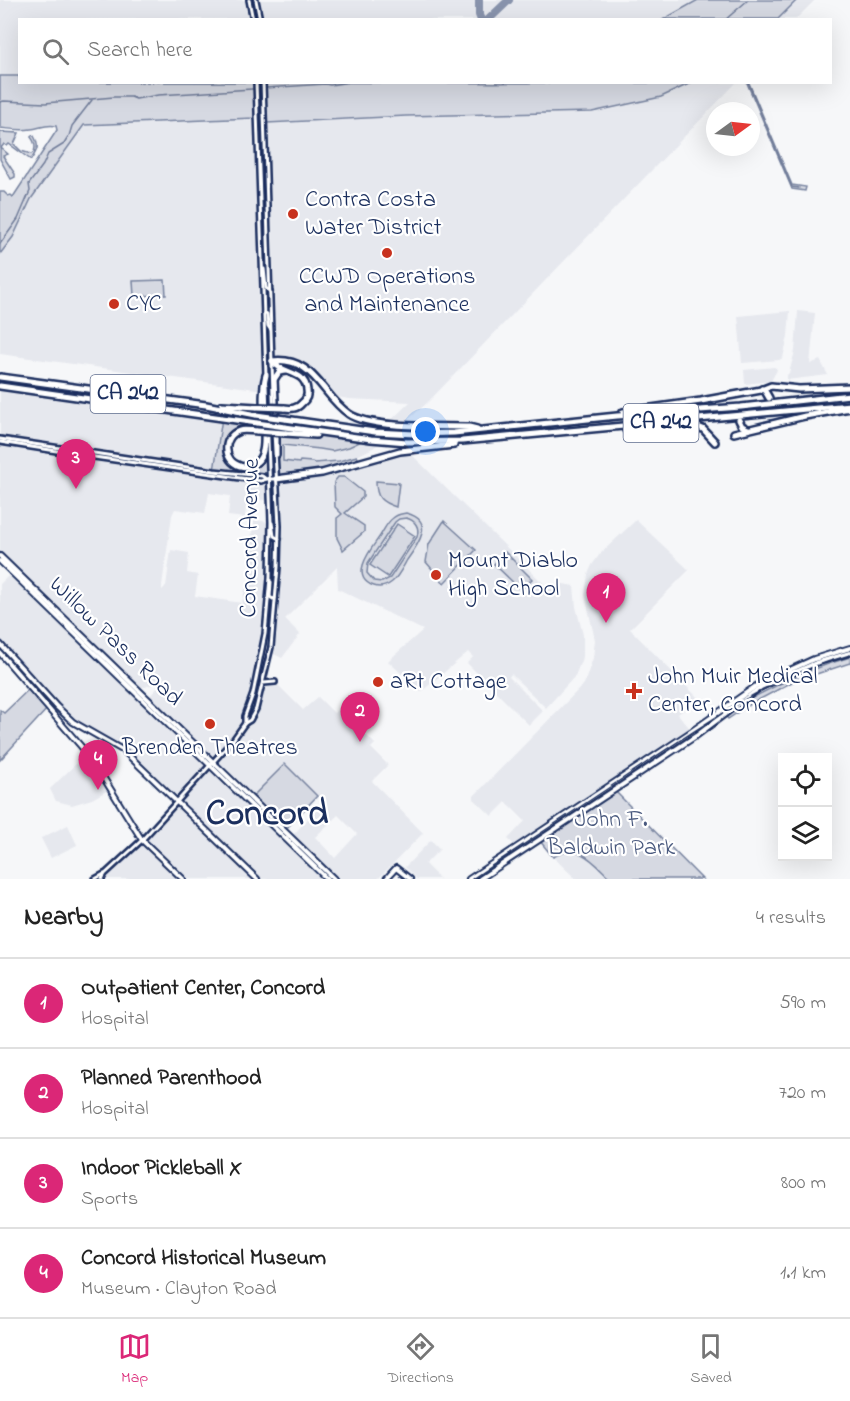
<!DOCTYPE html>
<meta charset="utf-8">
<style>
body{margin:0;font-family:"Indie Flower",sans-serif;background:#f6f6f6;color:#222}
.controls{position:absolute;right:18px;bottom:18px;display:grid;overflow:hidden;border-radius:0px;box-shadow:0 6px 24px #0002}
.controls button{width:54px;height:54px;display:grid;place-items:center;padding:0;border:0;border-bottom:2px solid #e0e0e0;background:#fff;color:#222;font:30px sans-serif}
.compass{position:absolute;left:706px;top:102px;width:54px;height:54px;border-radius:50%;background:#fff;box-shadow:0 6px 24px #0002;rotate:75deg}
.you{position:absolute;left:426px;top:432px;width:21px;height:21px;margin:-15px;border:4px solid #fff;border-radius:50%;background:#1a73e8;box-shadow:0 0 0 9px #1a73e833}
.badge{display:grid;place-items:center;width:39px;height:39px;border-radius:50%;background:#db2777;color:#fff;font-size:20px;font-weight:700}
.pin{position:absolute;translate:-50% -50px;filter:drop-shadow(0 2px 3px #0008)}
.pin::after{content:'';position:absolute;top:32px;width:21px;height:18px;background:inherit;clip-path:polygon(0 0,100% 0,50% 100%)}
.list{margin:0;padding:0;list-style:none}
h2{display:flex;justify-content:space-between;align-items:center;height:78px;margin:0;padding:0 24px;font-size:26px}
h2 small{font-size:20px;font-weight:400;color:#767676}
.list li{display:grid;grid-template-columns:39px 1fr auto;gap:18px;align-items:center;box-sizing:border-box;height:90px;padding:0 24px;border-top:2px solid #e0e0e0}
.list b{display:block;font-size:22px;white-space:nowrap}
.list p{margin:0;font-size:20px;white-space:nowrap;color:#767676}
.list em{font-size:20px;font-style:normal;color:#767676}
.icon{flex:none;width:33px;height:33px;fill:none;stroke:currentColor;stroke-width:2;stroke-linecap:round;stroke-linejoin:round}
.map{position:relative;flex:none;width:850px;height:879px;overflow:hidden}
.search{position:absolute;background:#fff;box-shadow:0 6px 24px #0002;left:18px;right:18px;top:18px;height:66px;display:flex;align-items:center;gap:15px;box-sizing:border-box;padding:0 21px;border-radius:0px;color:#767676;font-size:22px}
.sheet{height:438px;background:#fff}
nav{display:flex;justify-content:space-around;align-items:center;box-sizing:border-box;height:84px;border-top:2px solid #e0e0e0;background:#fff;font-size:16px;color:#767676}
nav a{display:grid;justify-items:center;gap:3px}
nav .on{color:#db2777}
.map>svg:first-child{display:block}
</style>
<div class="map">
<svg width="850" height="879" viewBox="0 0 850 879">
<rect width="100%" height="100%" fill="#f6f7f9"/>
<filter id="ink" filterUnits="userSpaceOnUse"><feTurbulence type="fractalNoise" baseFrequency=".0167" numOctaves="2"/><feDisplacementMap in="SourceGraphic" scale="12" xChannelSelector="R" yChannelSelector="G"/><feConvolveMatrix kernelMatrix="1 2 1 2 8 2 1 2 1" color-interpolation-filters="sRGB"/></filter>
<g filter="url(#ink)">
<!-- built -->
<g fill="#e6e8ee" fill-rule="evenodd">
<polygon points="0,0 249,0 253,19 20,20 19,76 0,76"/>
<polygon points="256,0 698,0 664,20 260,20"/>
<polygon points="797,0 815,0 796,19 778,19"/>
<polygon points="691,83 736,83 428,402 398,429 373,448 357,456 339,461 314,463 312,462 300,463 282,461 283,445 320,449 332,451 360,443 384,427 410,402 349,399 331,396 313,375 295,363 272,361 264,123 406,116 592,112 661,97"/>
<polygon points="257,118 266,360 263,390 0,354 0,254 13,237 31,199 84,125"/>
<polygon points="790,311 788,336 783,358 779,360 742,363 738,316"/>
<polygon points="798,311 815,313 810,364 820,360 828,375 787,380 787,375 789,373 795,351"/>
<polygon points="774,367 776,368 777,370 771,381 745,384 744,370"/>
<polygon points="0,386 222,418 214,471 0,439"/>
<path d="M0,442L270,482V501L247,498L245,518L228,516L230,496L209,493L205,513L175,509L172,515L162,585V590L166,586L171,550L189,553L187,573L198,575L195,596L242,603L245,589H250L254,563L248,562L254,520L271,522L270,566L265,634L253,694L245,716V722L250,720L256,709L263,685L265,683L275,682L303,710L318,697L334,713L339,708L375,744L371,748L388,765L372,781L423,833L378,879H338L293,835L321,805V800L285,765L250,799L147,699L161,684L163,681L145,687H134L0,556ZM338,815L357,834L335,858L315,837Z"/>
<polygon points="407,450 545,585 541,589 545,593 558,583 574,586 576,607 583,635 583,651 581,661 575,676 546,708 511,674 509,677 543,711 529,725 467,663 473,657 468,652 421,692 388,661 423,630 338,589 337,567 285,619 300,634 282,658 270,652 275,613 279,526 276,479"/>
<polygon points="636,520 689,570 630,629 699,699 678,714 692,731 517,847 508,839 525,821 506,802 492,816 474,799 474,796 584,684 593,658 595,640 585,595 588,574 592,565 600,554"/>
<polygon points="12,572 327,879 102,879 105,874 142,840 176,801 124,751 73,722 0,644 0,584"/>
<polygon points="87,753 110,789 92,799 72,805 56,801 50,789"/>
<polygon points="68,825 77,845 51,858 41,838"/>
<polygon points="431,840 440,849 425,864 440,879 417,879 405,867"/>
<polygon points="568,851 584,854 611,879 576,879 553,857"/>
</g>
<!-- green -->
<g fill="#d6d9e2" stroke="#7884a0" stroke-width="1.5" fill-rule="evenodd">
<polygon points="698,0 797,0 778,19 664,19"/>
<path d="M0,76H19L20,82L691,83L661,97L592,112L406,116L267,123V112H255L254,118L84,125L31,199L13,237L0,254V192H4L8,196L11,195L13,197L57,130L56,126C46,124 40,128 31,129C21,131 10,129 0,128Z"/>
<polygon points="747,83 749,83 792,185 806,187 805,191 792,189"/>
<path d="M0,132L19,133L14,144L21,151L31,154L34,152C36,147 35,142 31,137L32,135L34,136C40,147 37,150 31,160L9,144L7,146L4,144L1,148L8,154L3,156L15,174V177L11,179L0,159Z"/>
<polygon points="165,280 166,295 134,296 133,281"/>
<path d="M222,418L263,424L268,432L270,477L214,471ZM244,430L264,432L262,456L245,467L229,458L226,451L233,435Z"/>
<polygon points="277,433 312,434 332,437 338,435 366,439 349,447 332,451 320,449 283,445 283,461 299,463 300,461 312,462 314,463 339,461 357,456 360,462 341,468 276,479 275,460"/>
<polygon points="338,477 344,477 363,492 363,497 345,513 364,526 364,532 343,550 337,538 337,518 342,514 335,507 334,482"/>
<path d="M376,481L399,483L396,507C381,502 376,498 376,481Z"/>
<path d="M406,513C436,520 418,545 407,560C403,567 398,577 392,582C387,586 380,588 374,586C348,577 371,549 380,536C384,530 387,522 393,518C397,514 401,514 406,513ZM406,518C415,520 420,527 417,537L390,578L382,582L374,581L367,573L368,563L395,522L399,519Z"/>
<polygon points="444,521 476,550 444,583 426,562 429,544"/>
<polygon points="397,524 415,536 388,577 370,565"/>
<polygon points="505,552 532,579 521,590 494,564"/>
<path d="M850,657V663L792,682L749,705L728,719L724,714C764,690 805,670 850,657Z"/>
<polygon points="30,688 48,708 0,760 0,710 4,713"/>
<polygon points="285,764 317,796 285,830 250,799"/>
<path d="M614,790L702,879H611C593,862 580,842 553,857L539,840Z"/>
</g>
<g fill="none" stroke-linecap="round" stroke-linejoin="round">
<!-- stream -->
<g stroke="#707c99" stroke-width="1.5">
<polyline points="725,20 748,0"/>
<polyline points="748,82 790,183 792,187 799,188"/>
<polyline points="0,102 4,101 45,103 114,97 131,97 136,99 158,95 191,93 325,84 330,85 350,82"/>
<polyline points="0,244 18,219 30,191 29,184 43,165 48,154 64,144 69,136 72,126 92,100"/>
</g>
<!-- taxiway -->
<g stroke="#8893ac" stroke-width="8">
<polyline points="479,0 479,15 481,20"/>
<polyline points="488,20 509,0"/>
</g>
<!-- secondary casing -->
<g stroke="#1b2f5e" stroke-width="8">
<g id="secondary">
<polyline points="249,0 253,20"/>
<polyline points="256,0 260,20"/>
<polyline points="256,82 266,376"/>
<polyline points="263,82 274,425"/>
<polyline points="264,269 266,288 270,292"/>
<polyline points="264,312 267,314 268,326 270,329"/>
<polyline points="275,378 277,425"/>
<polyline points="0,439 214,471 262,476 266,479"/>
<polyline points="0,442 94,457 261,481 266,479 276,479"/>
<polyline points="277,455 277,432"/>
<polyline points="272,523 274,536 279,539"/>
<polyline points="271,582 270,597 273,599 275,598"/>
<polyline points="264,683 275,682"/>
<polyline points="245,723 245,716 253,694 265,634 270,578 271,522 266,385"/>
<polyline points="95,879 104,874"/>
<polyline points="102,879 105,874 142,840 233,740 245,723 250,720 256,709 271,647 278,567 279,526 274,432"/>
</g>
</g>
<!-- primary casing -->
<g stroke="#1b2f5e" stroke-width="8">
<g id="primary">
<polyline points="0,556 334,879"/>
<polyline points="0,561 327,879"/>
<polyline points="0,644 57,707 73,722 124,751 257,879"/>
<polyline points="0,653 92,759 142,840 183,879"/>
<polyline points="386,879 396,868 410,879"/>
<polyline points="469,879 692,731 759,684 814,659 850,648"/>
<polyline points="480,879 696,736 761,687 816,663 850,653"/>
</g>
</g>
<!-- highway casing -->
<g stroke="#1b2f5e" stroke-width="10">
<g id="highway">
<path d="M272,361C314,356 321,395 349,414C371,429 440,426 469,427L477,429"/>
<path d="M272,361C282,375 305,369 307,390C308,395 306,400 302,403C297,409 291,409 284,408"/>
<polyline points="0,377 206,405 256,415"/>
<polyline points="275,378 279,372 286,371"/>
<polyline points="0,386 257,423"/>
<polyline points="762,389 765,391 769,398"/>
<polyline points="222,405 257,407"/>
<polyline points="623,412 701,401 761,390 771,386 799,389 850,387"/>
<polyline points="285,419 375,432 415,434 454,433 617,416 741,407 850,395"/>
<polyline points="739,420 742,426 748,429"/>
<polyline points="285,427 371,439 407,442 462,441 850,405"/>
<polyline points="626,430 693,425 703,429 715,442"/>
<path d="M257,431C251,431 244,429 239,431C222,437 223,461 240,466C249,469 259,463 262,454C265,447 264,438 264,431C264,413 261,393 266,375"/>
<polyline points="285,433 316,435"/>
<polyline points="734,433 805,416 850,408"/>
<polyline points="276,479 322,473 400,451 454,445"/>
</g>
</g>
<!-- secondary -->
<use href="#secondary" stroke="#fff" stroke-width="3"/>
<!-- primary -->
<use href="#primary" stroke="#fff" stroke-width="4"/>
<!-- highway -->
<use href="#highway" stroke="#fff" stroke-width="5"/>
<!-- rail -->
<path stroke="#1b2f5e" stroke-width="1.5" d="M472,879C530,840 588,802 646,763C713,719 772,676 850,655"/>
<!-- highway-bridge casing -->
<g stroke="#1b2f5e" stroke-width="10" stroke-linecap="butt">
<g id="highway-bridge">
<polyline points="257,407 284,408"/>
<polyline points="256,415 285,419"/>
<polyline points="257,423 285,427"/>
<polyline points="257,431 285,433"/>
</g>
</g>
<!-- highway-bridge -->
<use href="#highway-bridge" stroke="#fff" stroke-width="5"/>
</g>
</g>
<!-- markers -->
<g fill="#c8321e" stroke="#fff" stroke-width="2">
<circle cx="293" cy="214" r="6"/>
<circle cx="387" cy="253" r="6"/>
<circle cx="114" cy="304" r="6"/>
<circle cx="436" cy="575" r="6"/>
<circle cx="378" cy="682" r="6"/>
<path d="M631 682h6v6h6v6h-6v6h-6v-6h-6v-6h6z"/>
<circle cx="210" cy="724" r="6"/>
</g>
<g text-anchor="middle" dominant-baseline="central" stroke-width="4.5" stroke-linejoin="round" paint-order="stroke">
<!-- shield labels -->
<g fill="#fff" stroke="#5f6d8e" stroke-width="1.5">
<rect x="90.5" y="375" width="75" height="38" rx="4.5"/>
<rect x="623.5" y="404" width="75" height="38" rx="4.5"/>
</g>
<g font-size="22" font-weight="bold" fill="#1b2f5e">
<text x="128" y="394">CA 242</text>
<text x="661" y="423">CA 242</text>
</g>
<!-- poi labels -->
<g font-size="24" fill="#1b2f5e" stroke="#fff" text-anchor="start">
<text x="305" y="200">Contra Costa<tspan x="305" dy="28">Water District</tspan></text>
<text x="387" y="277" text-anchor="middle">CCWD Operations<tspan x="387" dy="28">and Maintenance</tspan></text>
<text x="126" y="304">CYC</text>
<text x="448" y="561">Mount Diablo<tspan x="448" dy="28">High School</tspan></text>
<text x="648" y="677">John Muir Medical<tspan x="648" dy="28">Center, Concord</tspan></text>
<text x="390" y="682">aRt Cottage</text>
<text x="210" y="748" text-anchor="middle">Brenden Theatres</text>
</g>
<!-- street labels -->
<g font-size="24" fill="#1b2f5e" stroke="#fff">
<text transform="translate(251 538) rotate(-89)">Concord Avenue</text>
<text transform="translate(115 642) rotate(44)">Willow Pass Road</text>
</g>
<!-- park labels -->
<g font-size="24" fill="#4a5a7f" stroke="#fff">
<text x="611" y="820">John F.<tspan x="611" dy="28">Baldwin Park</tspan></text>
</g>
<!-- town labels -->
<g font-size="36" font-weight="bold" fill="#1b2f5e" stroke="#fff">
<text x="267" y="815">Concord</text>
</g>
</g>
</svg>
<div class="controls">
<button><svg class="icon" aria-label="locate" viewBox="0 0 24 24"><circle cx="12" cy="12" r="6"/><path d="M12 2v4M12 18v4M2 12h4M18 12h4"/></svg></button>
<button><svg class="icon" aria-label="layers" viewBox="0 0 24 24"><path d="M12 4l9 5-9 5-9-5zM3 14l9 5 9-5"/></svg></button>
</div>
<svg class="compass" viewBox="-18 -18 36 36"><path d="M0-13l5 13h-10z" fill="#e53935"/><path d="M0 13l5-13h-10z" fill="#767676"/></svg>
<div class="you"></div>
<div class="pin badge" style="left:606px;top:623px">1</div>
<div class="pin badge" style="left:360px;top:742px">2</div>
<div class="pin badge" style="left:76px;top:489px">3</div>
<div class="pin badge" style="left:98px;top:790px">4</div>
<div class="search"><svg class="icon" aria-label="search" viewBox="0 0 24 24"><circle cx="10" cy="10" r="6"/><path d="M15 15l6 6"/></svg>Search here</div>
</div>
<section class="sheet">
<h2>Nearby<small>4 results</small></h2>
<ul class="list">
<li><span class="badge">1</span><div><b>Outpatient Center, Concord</b><p>Hospital</p></div><em>590 m</em></li>
<li><span class="badge">2</span><div><b>Planned Parenthood</b><p>Hospital</p></div><em>720 m</em></li>
<li><span class="badge">3</span><div><b>Indoor Pickleball X</b><p>Sports</p></div><em>800 m</em></li>
<li><span class="badge">4</span><div><b>Concord Historical Museum</b><p>Museum · Clayton Road</p></div><em>1.1 km</em></li>
</ul>
</section>
<nav>
<a class="on"><svg class="icon" aria-label="map" viewBox="0 0 24 24"><path d="M3 6l6-2 6 2 6-2v14l-6 2-6-2-6 2zM9 4v14M15 6v14"/></svg>Map</a>
<a><svg class="icon" aria-label="directions" viewBox="0 0 24 24"><path d="M12 3l9 9-9 9-9-9zM9 14v-3h6M13 9l2 2-2 2"/></svg>Directions</a>
<a><svg class="icon" aria-label="saved" viewBox="0 0 24 24"><path d="M7 4h10v16l-5-4-5 4z"/></svg>Saved</a>
</nav>
